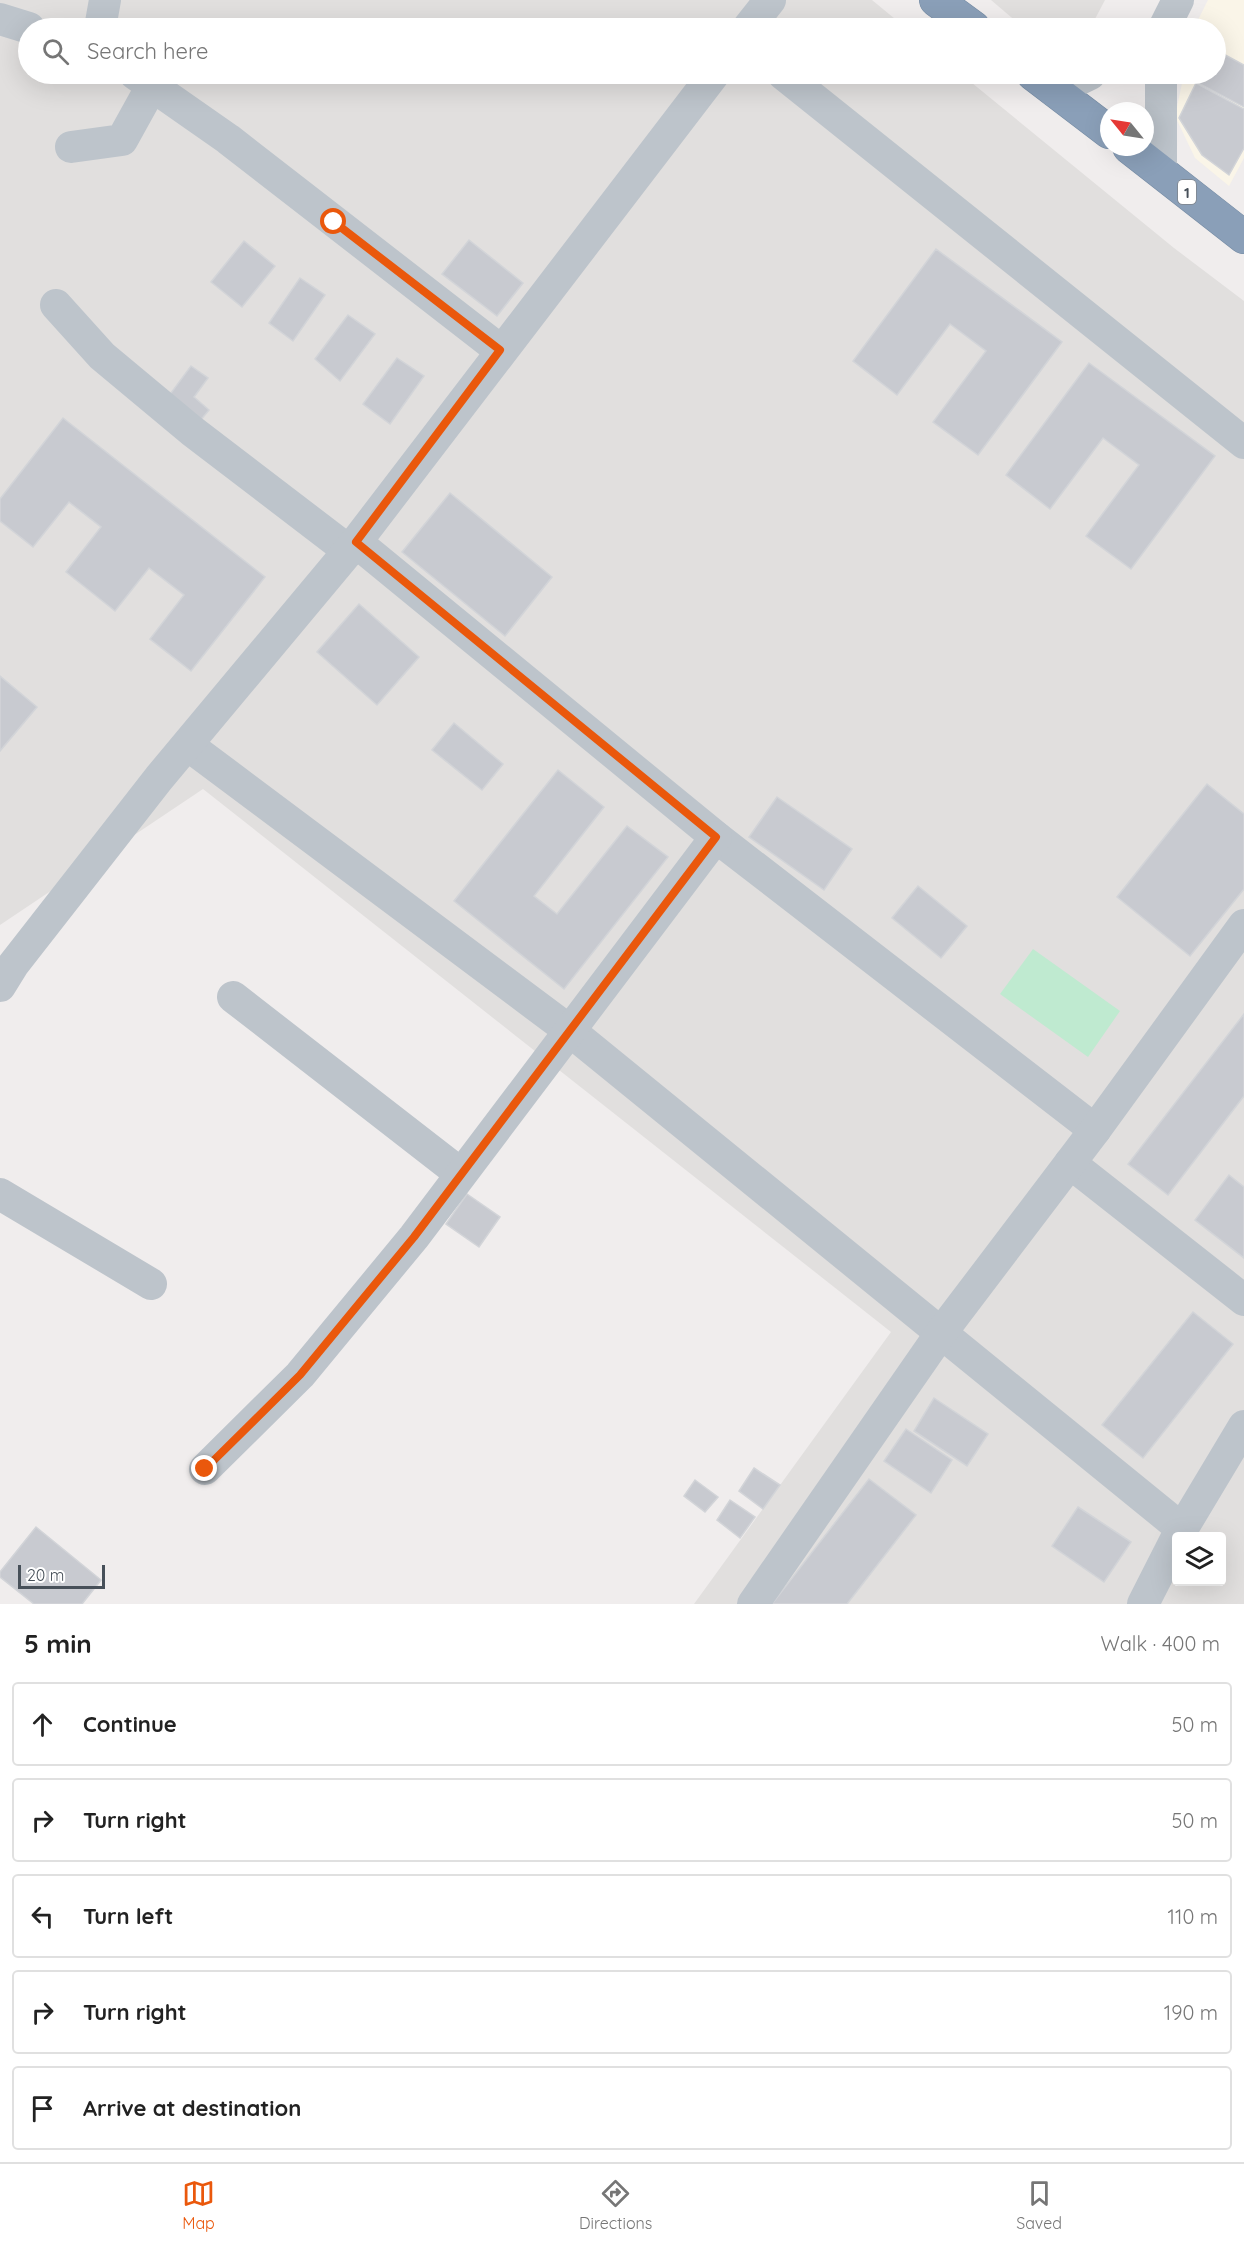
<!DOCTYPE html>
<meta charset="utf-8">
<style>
body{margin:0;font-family:Quicksand,sans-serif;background:#f6f6f6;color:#222}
.controls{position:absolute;right:18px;bottom:18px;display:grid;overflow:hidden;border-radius:6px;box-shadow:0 6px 24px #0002}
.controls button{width:54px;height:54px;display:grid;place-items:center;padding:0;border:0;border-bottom:2px solid #e0e0e0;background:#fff;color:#222;font:30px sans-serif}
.compass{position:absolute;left:1100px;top:102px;width:54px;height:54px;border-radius:50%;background:#fff;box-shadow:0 6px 24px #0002;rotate:300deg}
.scale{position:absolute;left:18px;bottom:15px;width:87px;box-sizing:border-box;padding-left:6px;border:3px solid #475059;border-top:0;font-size:16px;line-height:21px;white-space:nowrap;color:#475059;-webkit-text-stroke:4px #fff;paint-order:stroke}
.stop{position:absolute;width:18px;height:18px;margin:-14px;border:4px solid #ea580c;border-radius:50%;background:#fff}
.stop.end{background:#ea580c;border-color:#fff;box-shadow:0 2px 6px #0008}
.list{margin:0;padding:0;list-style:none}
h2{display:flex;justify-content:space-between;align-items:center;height:78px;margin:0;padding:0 24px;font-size:26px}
h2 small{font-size:20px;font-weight:400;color:#767676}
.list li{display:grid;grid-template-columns:39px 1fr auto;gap:18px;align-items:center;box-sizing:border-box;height:84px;margin:0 12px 12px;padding:0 12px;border:2px solid #e0e0e0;border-radius:6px}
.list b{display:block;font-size:22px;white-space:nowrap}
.list em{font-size:20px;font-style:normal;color:#767676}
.icon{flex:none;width:33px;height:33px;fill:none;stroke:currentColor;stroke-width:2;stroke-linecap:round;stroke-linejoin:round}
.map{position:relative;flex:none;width:1244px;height:1604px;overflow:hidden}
.search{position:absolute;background:#fff;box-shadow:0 6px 24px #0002;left:18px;right:18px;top:18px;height:66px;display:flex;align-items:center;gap:15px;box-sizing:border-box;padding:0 21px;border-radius:33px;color:#767676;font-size:22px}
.sheet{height:558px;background:#fff}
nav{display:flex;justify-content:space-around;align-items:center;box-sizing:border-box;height:84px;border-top:2px solid #e0e0e0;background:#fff;font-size:16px;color:#767676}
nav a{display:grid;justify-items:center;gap:3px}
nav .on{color:#ea580c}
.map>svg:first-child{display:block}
</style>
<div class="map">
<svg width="1244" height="1604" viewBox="0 0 1244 1604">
<rect width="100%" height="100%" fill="#f0eded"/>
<!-- commercial -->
<polygon fill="#faf5e8" points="1208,0 1244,0 1244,158 1229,186 1195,158 1175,116 1184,74 1216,74 1216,28 1194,28"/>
<!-- education -->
<g fill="#e1dfde" fill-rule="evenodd">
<path d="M0,0H872L906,28H28V74H961L1174,248L1244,301V1604H694L891,1332L203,789L0,925ZM1176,1536H1222V1582H1176Z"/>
<polygon points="991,0 1105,0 1095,19 1068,28 1024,28"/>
</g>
<!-- pitch -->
<polygon fill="#bfead0" points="1033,949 1120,1011 1088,1057 1000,994"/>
<!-- building -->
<g fill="#c8cad0" stroke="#d2d4d8" stroke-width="1.5">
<polygon points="1216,50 1244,65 1244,107 1196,82 1200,74 1216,74"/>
<polygon points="1196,83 1244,109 1244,148 1229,175 1202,155 1179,118"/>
<polygon points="469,240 523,283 497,316 442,274"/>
<polygon points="244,241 275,266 242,307 211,282"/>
<polygon points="936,249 1062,342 978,455 933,422 986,351 950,324 897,395 853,361"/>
<polygon points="300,278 325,295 293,341 269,323"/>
<polygon points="348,315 375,334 340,381 315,359"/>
<polygon points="397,358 424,376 390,424 363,404"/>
<polygon points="1089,363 1215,456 1131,569 1086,536 1139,465 1103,438 1050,509 1006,475"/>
<polygon points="191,366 208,378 194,397 209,410 199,422 168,397"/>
<polygon points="63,418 265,577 191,671 150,639 184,595 149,568 115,611 66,572 101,527 69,502 33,547 0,521 0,499"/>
<polygon points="450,493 552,577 505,636 402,552"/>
<polygon points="359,604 419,657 377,705 317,652"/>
<polygon points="0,676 37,707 0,751"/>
<polygon points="454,723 503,764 482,790 432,750"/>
<polygon points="558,770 604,807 534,896 557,914 627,826 668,857 564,989 454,901"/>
<polygon points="1207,784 1244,814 1244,889 1190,956 1117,897"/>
<polygon points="777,797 852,849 824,890 749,837"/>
<polygon points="918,886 967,926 941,958 892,918"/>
<polygon points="1244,1014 1244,1096 1168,1195 1128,1164"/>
<polygon points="1229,1175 1244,1187 1244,1258 1195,1220"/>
<polygon points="467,1194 500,1217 479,1247 446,1224"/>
<polygon points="1193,1312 1233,1344 1143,1458 1102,1425"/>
<polygon points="934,1398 988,1434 967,1466 914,1431"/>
<polygon points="906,1429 952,1460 931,1493 884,1461"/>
<polygon points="754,1468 780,1485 763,1509 739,1491"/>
<polygon points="869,1479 916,1515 847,1604 772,1604"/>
<polygon points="695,1480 718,1497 705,1512 684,1496"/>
<polygon points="730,1500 755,1517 740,1538 717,1520"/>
<polygon points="1078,1507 1131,1542 1104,1582 1052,1546"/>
<polygon points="36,1527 101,1580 82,1604 34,1604 0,1577 0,1572"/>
</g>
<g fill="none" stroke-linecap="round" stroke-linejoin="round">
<!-- highway casing -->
<g stroke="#758ba3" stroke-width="34">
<g id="highway">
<polyline points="936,0 974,28"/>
<polyline points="1033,74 1109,132"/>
<polyline points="1129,147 1244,237"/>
</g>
</g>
<!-- minor -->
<g stroke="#bdc4cb" stroke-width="32">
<polyline points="0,19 29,28"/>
<polyline points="100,28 105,0"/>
<polyline points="748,28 770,0"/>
<polyline points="1164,28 1178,0"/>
<polyline points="135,74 228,139 500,350"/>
<polyline points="783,74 1244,443"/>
<polyline points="1161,74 1161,172"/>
<polyline points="1055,91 1090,74"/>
<polyline points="71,147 122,140 153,84"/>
<polyline points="56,305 102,356 192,431 349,551"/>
<polyline points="356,542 716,837 1095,1130"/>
<polyline points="189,746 570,1031 1182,1529"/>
<polyline points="0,986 13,965 159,778 356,542 714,74"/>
<polyline points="233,997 461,1174"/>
<polyline points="1070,1163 1244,1300"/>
<polyline points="0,1194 151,1284"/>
<polyline points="205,1469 300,1375 414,1237 716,837"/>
<polyline points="1178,1536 1244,1426"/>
<polyline points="753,1604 941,1333 1095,1130 1244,925"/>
<polyline points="1143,1604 1176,1539"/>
</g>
<!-- highway -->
<use href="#highway" stroke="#8a9fb8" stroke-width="33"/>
</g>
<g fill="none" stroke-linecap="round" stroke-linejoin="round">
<!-- route -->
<polyline stroke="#ea580c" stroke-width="8" points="205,1469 300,1375 414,1237 716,837 356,542 500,350 334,222"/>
</g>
<g text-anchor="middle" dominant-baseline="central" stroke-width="5" stroke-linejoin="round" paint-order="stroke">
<!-- shield labels -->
<rect fill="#fff" stroke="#7e848b" stroke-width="1.5" x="1178" y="180" width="18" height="24" rx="4.5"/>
<g font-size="15" font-weight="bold" fill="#475059">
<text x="1187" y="192">1</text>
</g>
</g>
</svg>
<div class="controls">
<button><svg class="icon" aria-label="layers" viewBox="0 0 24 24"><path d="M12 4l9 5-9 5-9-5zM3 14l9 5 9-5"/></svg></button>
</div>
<svg class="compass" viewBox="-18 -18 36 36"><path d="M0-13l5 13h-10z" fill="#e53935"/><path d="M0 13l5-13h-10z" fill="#767676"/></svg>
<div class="scale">20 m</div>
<div class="stop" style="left:334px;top:222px"></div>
<div class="stop end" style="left:205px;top:1469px"></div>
<div class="search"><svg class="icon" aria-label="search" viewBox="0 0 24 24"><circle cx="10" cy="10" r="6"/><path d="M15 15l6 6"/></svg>Search here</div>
</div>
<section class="sheet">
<h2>5 min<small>Walk · 400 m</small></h2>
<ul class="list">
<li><svg class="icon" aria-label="ahead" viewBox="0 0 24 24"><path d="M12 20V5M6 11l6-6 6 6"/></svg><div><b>Continue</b></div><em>50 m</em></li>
<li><svg class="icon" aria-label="right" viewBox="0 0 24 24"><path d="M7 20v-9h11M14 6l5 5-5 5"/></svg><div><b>Turn right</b></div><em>50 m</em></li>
<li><svg class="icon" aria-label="left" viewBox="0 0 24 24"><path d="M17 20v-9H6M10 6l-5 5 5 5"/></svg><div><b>Turn left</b></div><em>110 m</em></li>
<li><svg class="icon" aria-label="right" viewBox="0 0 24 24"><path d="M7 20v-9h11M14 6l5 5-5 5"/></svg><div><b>Turn right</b></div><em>190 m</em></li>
<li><svg class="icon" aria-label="arrive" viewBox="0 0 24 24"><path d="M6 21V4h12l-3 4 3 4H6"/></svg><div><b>Arrive at destination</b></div></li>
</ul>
</section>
<nav>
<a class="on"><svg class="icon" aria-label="map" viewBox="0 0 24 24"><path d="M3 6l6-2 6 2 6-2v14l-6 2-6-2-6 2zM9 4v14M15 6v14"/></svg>Map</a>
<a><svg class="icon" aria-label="directions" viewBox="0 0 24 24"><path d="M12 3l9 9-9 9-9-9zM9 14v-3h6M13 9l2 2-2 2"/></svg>Directions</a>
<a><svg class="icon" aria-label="saved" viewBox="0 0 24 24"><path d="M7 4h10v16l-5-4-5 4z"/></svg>Saved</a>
</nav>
